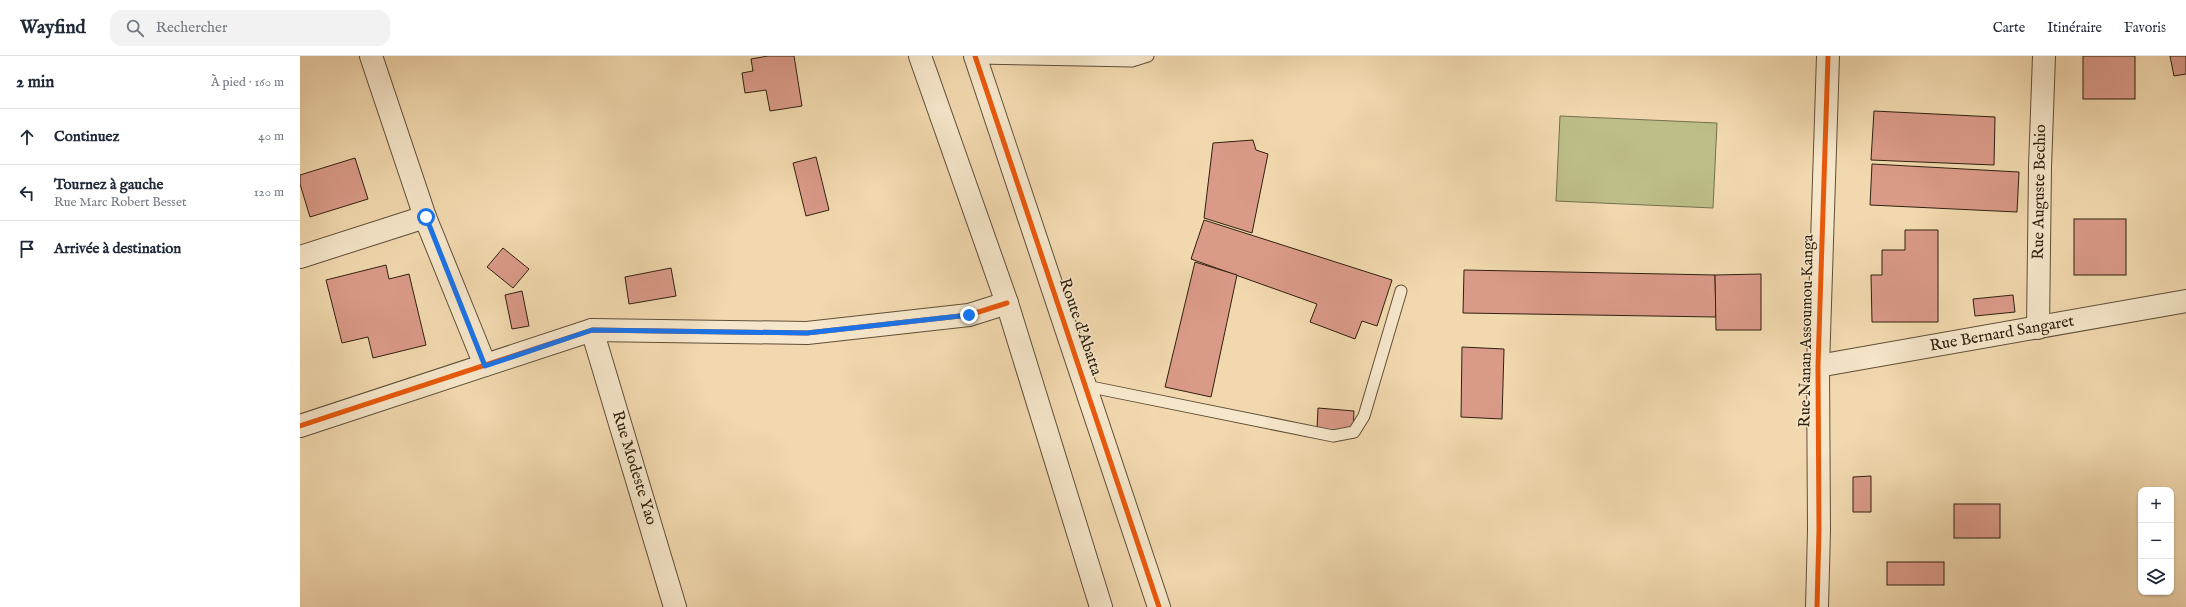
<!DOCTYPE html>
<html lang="fr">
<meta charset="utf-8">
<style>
body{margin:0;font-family:"IM FELL English",serif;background:#f2f2f3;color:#1f2937}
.controls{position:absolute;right:12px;bottom:12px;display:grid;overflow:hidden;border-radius:8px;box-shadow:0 1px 3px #0004}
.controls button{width:36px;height:36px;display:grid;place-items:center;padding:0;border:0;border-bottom:1px solid #e0e1e3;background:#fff;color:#1f2937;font:20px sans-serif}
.stop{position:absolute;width:12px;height:12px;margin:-9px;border:3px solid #1a73e8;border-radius:50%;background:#fff}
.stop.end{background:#1a73e8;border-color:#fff;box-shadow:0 1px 4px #0008}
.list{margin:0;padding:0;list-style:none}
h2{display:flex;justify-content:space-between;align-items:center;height:52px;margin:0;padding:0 16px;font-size:17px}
h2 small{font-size:13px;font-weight:400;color:#747a83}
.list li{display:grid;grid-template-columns:26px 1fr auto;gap:12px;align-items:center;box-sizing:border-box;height:56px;padding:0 16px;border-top:1px solid #e0e1e3}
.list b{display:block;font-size:15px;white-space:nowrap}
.list p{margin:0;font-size:13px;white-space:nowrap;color:#747a83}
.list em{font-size:13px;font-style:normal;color:#747a83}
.icon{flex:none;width:22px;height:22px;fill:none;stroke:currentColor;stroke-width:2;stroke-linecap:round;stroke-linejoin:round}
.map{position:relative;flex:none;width:1886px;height:551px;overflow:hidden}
header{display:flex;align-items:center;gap:24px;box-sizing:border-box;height:56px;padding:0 20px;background:#fff;border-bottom:1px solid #e0e1e3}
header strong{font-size:19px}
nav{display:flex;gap:22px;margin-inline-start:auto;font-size:14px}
.search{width:280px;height:36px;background:#f2f2f3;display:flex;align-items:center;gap:10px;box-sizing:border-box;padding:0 14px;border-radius:12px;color:#747a83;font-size:15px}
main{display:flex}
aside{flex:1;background:#fff}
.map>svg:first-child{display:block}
</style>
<header>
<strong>Wayfind</strong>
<div class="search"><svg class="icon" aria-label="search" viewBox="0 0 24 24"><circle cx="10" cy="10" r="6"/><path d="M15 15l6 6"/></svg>Rechercher</div>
<nav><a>Carte</a><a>Itinéraire</a><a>Favoris</a></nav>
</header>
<main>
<aside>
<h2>2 min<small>À pied · 160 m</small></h2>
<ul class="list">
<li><svg class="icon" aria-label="ahead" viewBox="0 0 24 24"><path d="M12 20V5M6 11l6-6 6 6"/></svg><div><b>Continuez</b></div><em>40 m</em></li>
<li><svg class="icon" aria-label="left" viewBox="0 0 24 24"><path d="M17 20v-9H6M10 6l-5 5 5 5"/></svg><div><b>Tournez à gauche</b><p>Rue Marc Robert Besset</p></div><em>120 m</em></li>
<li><svg class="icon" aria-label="arrive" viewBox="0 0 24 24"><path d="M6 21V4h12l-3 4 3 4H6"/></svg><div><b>Arrivée à destination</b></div></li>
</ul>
</aside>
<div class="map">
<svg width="1886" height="551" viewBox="0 0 1886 551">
<rect width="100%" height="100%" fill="#f1d8ae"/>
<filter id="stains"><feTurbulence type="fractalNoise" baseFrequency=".005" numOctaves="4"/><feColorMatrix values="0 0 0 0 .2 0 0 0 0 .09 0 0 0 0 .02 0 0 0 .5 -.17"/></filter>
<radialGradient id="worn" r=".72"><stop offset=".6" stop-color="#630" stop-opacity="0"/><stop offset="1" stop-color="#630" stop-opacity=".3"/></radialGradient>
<!-- green -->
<polygon fill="#bdbe88" stroke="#76704c" points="1260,60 1417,67 1413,152 1256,145"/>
<!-- building -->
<g fill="#da9a88" stroke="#30210f">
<polygon points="468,0 494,0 502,50 470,55 466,34 445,37 442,17 453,15 451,3"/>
<rect x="1783" y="0" width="52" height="43"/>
<polygon points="1870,0 1886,0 1886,18 1874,20"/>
<polygon points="1574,55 1695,61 1694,109 1571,104"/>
<polygon points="953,84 956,94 968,98 952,177 904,162 913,87"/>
<polygon points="516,101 529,154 506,160 493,107"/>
<polygon points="55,102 68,143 10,161 0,128 0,119"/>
<polygon points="1572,108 1719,116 1717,156 1570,149"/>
<rect x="1774" y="163" width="52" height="56"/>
<polygon points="904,164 1092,224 1077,270 1062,265 1055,283 1010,266 1017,248 891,203"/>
<polygon points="1605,174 1638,174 1638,266 1572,266 1571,219 1582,219 1582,194 1605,194"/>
<polygon points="203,192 229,213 213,232 187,211"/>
<polygon points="895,206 937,219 911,341 865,331"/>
<polygon points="86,209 89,223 109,218 126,289 73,302 68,281 42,287 26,224"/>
<polygon points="371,212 376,240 329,248 325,221"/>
<polygon points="1164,214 1415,219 1416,261 1163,257"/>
<polygon points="1461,218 1461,274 1416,274 1415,219"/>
<polygon points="222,235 229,270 212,273 205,239"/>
<polygon points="1713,239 1715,256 1675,260 1673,243"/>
<polygon points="1162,291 1204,293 1202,363 1161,361"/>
<polygon points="1018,352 1054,355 1053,376 1017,373"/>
<polygon points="1571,420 1571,456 1553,456 1553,421"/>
<rect x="1654" y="448" width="46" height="34"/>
<rect x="1587" y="506" width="57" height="23"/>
</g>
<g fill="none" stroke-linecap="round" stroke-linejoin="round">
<!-- service casing -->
<g stroke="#604f37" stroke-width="13">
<g id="service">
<polyline points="676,2 832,5 848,0"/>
<polyline points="786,330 1033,380 1054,376 1064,360 1101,235"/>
</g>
</g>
<!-- minor casing -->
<g stroke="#604f37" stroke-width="24">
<g id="minor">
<polyline points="71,0 125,161 185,309"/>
<polyline points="0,201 125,161"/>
<polyline points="1738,272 1740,111 1744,0"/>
<polyline points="292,274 375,551"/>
<polyline points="1518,310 1886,245"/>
<polyline points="0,370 292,274 507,277 669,259 707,247"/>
<polyline points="1517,551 1519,474 1518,310 1528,0"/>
</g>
</g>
<!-- tertiary casing -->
<g stroke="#604f37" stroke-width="24">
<g id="tertiary">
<polyline points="620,0 707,247 801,551"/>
<polyline points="675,0 859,551"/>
</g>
</g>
<!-- service -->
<use href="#service" stroke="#f6e6ca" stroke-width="11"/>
<!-- minor -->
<use href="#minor" stroke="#f6e6ca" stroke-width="22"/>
<!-- tertiary -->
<use href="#tertiary" stroke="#f6e6ca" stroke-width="22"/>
<!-- cycleway casing -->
<g stroke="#f6e6ca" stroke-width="8">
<g id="cycleway">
<polyline points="675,0 859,551"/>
<polyline points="0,370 292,274 507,277 669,259 707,247"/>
<polyline points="1517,551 1519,474 1518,310 1528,0"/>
</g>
</g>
<!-- cycleway -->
<use href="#cycleway" stroke="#e8590c" stroke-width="5"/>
</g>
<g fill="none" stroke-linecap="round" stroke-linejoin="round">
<!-- route -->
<polyline stroke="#1a73e8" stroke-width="5" points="126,161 185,310 292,274 507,277 669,259"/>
</g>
<g text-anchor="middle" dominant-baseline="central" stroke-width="3" stroke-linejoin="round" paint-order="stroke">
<!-- street labels -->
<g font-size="16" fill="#30210f" stroke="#f6e6ca">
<text transform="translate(1740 136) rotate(-89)">Rue Auguste Bechio</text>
<text transform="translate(780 271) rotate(71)">Route d'Abatta</text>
<text transform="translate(1507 275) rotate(-89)">Rue Nanan Assoumou Kanga</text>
<text transform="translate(1702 278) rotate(-10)">Rue Bernard Sangaret</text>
<text transform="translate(334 412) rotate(73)">Rue Modeste Yao</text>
</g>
</g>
<rect width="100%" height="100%" filter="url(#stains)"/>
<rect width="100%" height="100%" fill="url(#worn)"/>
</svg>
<div class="controls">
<button>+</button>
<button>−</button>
<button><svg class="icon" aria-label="layers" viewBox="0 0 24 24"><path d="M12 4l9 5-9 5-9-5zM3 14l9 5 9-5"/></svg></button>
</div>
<div class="stop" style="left:126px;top:161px"></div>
<div class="stop end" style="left:669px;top:259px"></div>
</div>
</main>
